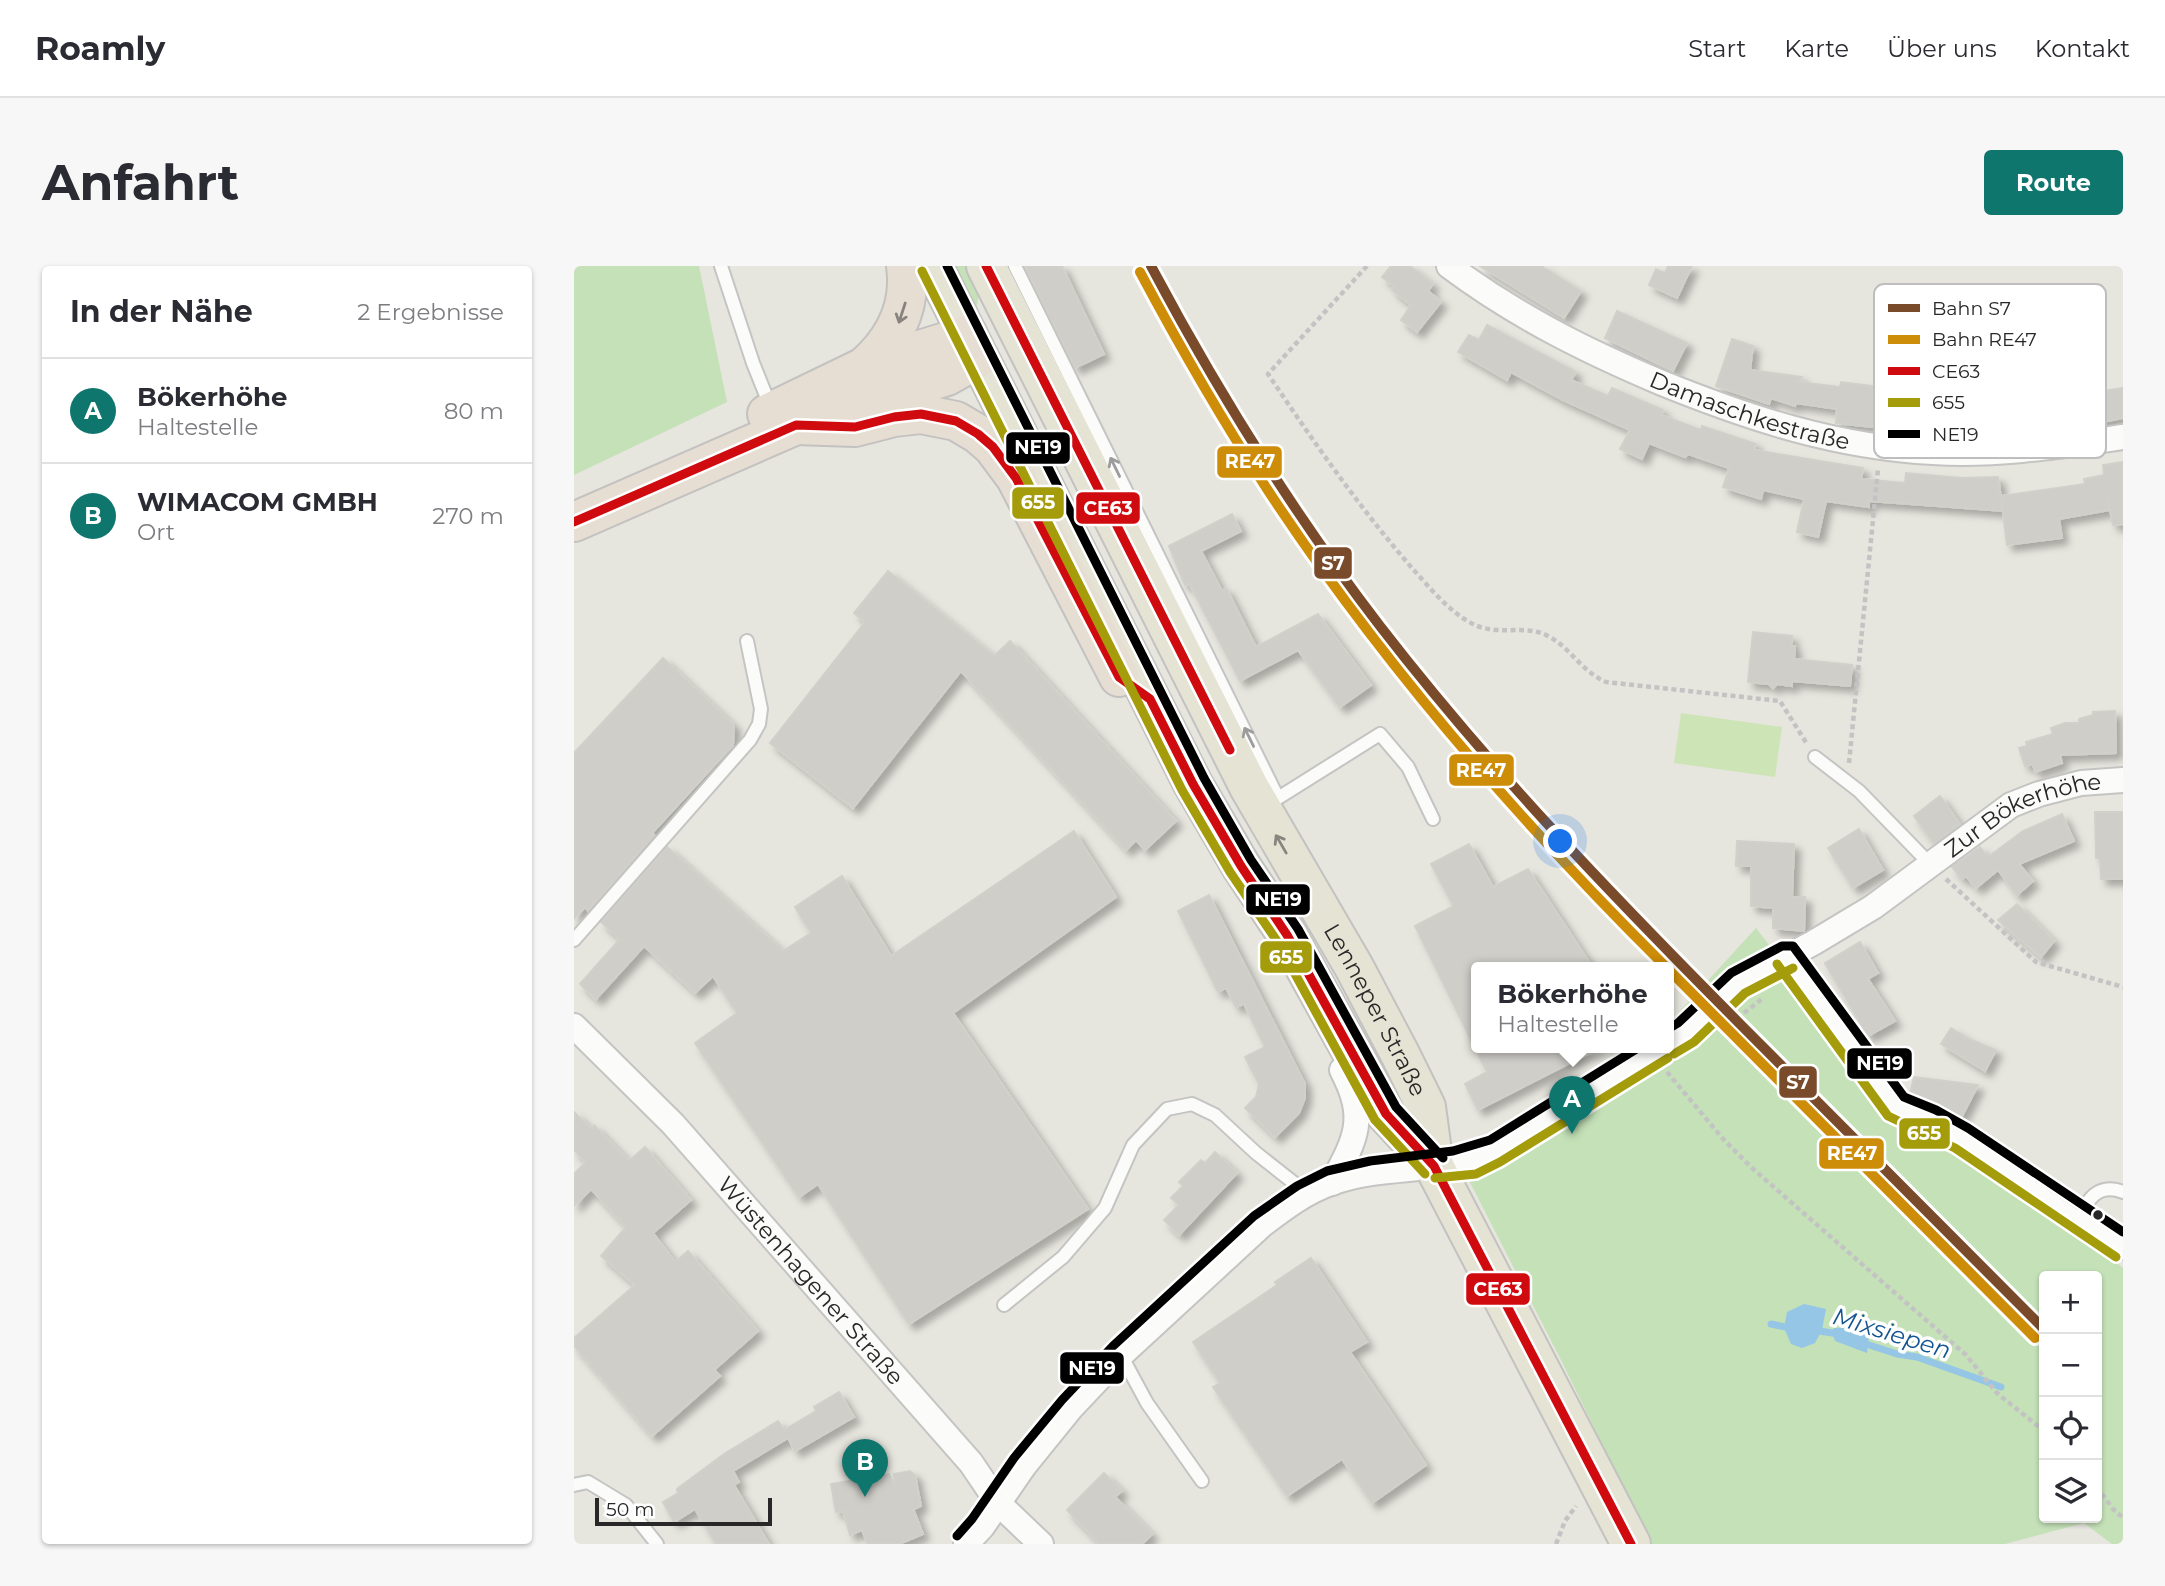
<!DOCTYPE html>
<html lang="de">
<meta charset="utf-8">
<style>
body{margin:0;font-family:Montserrat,sans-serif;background:#f7f7f7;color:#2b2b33}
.controls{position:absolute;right:21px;bottom:21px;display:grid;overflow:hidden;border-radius:7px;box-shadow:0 2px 5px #0004}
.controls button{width:63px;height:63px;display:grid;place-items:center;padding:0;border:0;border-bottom:2px solid #e1e1e2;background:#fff;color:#2b2b33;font:35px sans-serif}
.scale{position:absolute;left:21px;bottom:18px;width:177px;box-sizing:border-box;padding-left:7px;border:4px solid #282828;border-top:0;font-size:19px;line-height:24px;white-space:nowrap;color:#282828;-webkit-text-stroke:5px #fff;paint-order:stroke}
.you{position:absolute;left:987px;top:576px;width:24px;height:24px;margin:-18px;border:5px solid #fff;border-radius:50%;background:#1a73e8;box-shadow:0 0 0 10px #1a73e833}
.badge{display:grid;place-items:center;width:46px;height:46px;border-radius:50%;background:#0f766e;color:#fff;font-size:23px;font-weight:700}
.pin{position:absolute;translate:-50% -58px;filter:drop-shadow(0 2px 4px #0008)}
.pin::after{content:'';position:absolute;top:37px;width:24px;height:21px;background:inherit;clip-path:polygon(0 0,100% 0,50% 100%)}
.popup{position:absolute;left:897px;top:696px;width:203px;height:91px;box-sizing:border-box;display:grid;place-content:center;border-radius:7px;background:#fff;filter:drop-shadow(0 2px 5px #0005);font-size:23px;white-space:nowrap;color:#7c7c81}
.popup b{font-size:26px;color:#2b2b33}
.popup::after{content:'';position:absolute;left:50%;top:100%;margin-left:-14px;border:14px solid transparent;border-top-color:#fff}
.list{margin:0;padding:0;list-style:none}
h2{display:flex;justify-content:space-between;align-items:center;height:91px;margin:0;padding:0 28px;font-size:30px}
h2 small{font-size:23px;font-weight:400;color:#7c7c81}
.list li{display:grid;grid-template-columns:46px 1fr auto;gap:21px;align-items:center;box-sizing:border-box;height:105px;padding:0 28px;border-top:2px solid #e1e1e2}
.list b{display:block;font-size:26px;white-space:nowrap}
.list p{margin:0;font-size:23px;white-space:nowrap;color:#7c7c81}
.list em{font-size:23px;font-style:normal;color:#7c7c81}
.icon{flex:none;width:38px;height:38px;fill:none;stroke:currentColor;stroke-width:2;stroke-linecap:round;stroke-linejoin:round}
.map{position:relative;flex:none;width:1549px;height:1278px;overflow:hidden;border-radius:7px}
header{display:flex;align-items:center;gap:42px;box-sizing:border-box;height:98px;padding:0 35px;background:#fff;border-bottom:2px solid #e1e1e2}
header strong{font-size:33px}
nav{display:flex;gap:38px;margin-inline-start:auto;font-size:24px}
.intro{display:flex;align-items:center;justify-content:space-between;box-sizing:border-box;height:168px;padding:0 42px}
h1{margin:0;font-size:49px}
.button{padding:18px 32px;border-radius:7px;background:#0f766e;color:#fff;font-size:24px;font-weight:700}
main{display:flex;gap:42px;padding:0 42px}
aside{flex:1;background:#fff;border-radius:7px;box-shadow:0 2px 5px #0004}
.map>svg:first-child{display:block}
</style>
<header>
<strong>Roamly</strong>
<nav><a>Start</a><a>Karte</a><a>Über uns</a><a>Kontakt</a></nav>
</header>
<div class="intro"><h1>Anfahrt</h1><a class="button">Route</a></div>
<main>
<aside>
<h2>In der Nähe<small>2 Ergebnisse</small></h2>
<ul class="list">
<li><span class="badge">A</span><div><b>Bökerhöhe</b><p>Haltestelle</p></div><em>80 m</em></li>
<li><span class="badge">B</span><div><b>WIMACOM GMBH</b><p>Ort</p></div><em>270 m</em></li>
</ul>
</aside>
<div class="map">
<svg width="1549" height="1278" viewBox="0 0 1549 1278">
<defs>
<filter id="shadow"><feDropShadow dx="6" dy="6" stdDeviation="3.5" flood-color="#0004"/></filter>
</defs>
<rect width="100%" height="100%" fill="#e6e5de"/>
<!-- green -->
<g fill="#c4e1b8" fill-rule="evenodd">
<polygon points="0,0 125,0 153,136 0,209"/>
<path d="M375,0H395C402,14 407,28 402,43Z"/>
<path d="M1182,662L1282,792L1420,892L1549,1002V1278H1538L1510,1257L1431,1278H1077L987,1094L882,889L1058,782H1094V758ZM1470,1010H1523V1252H1470Z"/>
</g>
<!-- pitch -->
<polygon fill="#cde5b6" points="1107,447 1208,461 1201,511 1100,497"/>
<!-- water -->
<g fill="#95c6e5">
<polygon points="1230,1038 1252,1043 1248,1064 1241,1077 1228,1082 1217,1078 1210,1062 1213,1046"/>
<polygon points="1296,1061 1293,1087 1261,1075 1258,1066 1260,1062"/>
</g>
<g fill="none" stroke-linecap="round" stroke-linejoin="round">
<!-- stream -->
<g stroke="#95c6e5" stroke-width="7">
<polyline points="1197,1058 1220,1063"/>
<polyline points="1239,1064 1265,1068"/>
<polyline points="1289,1077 1323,1088 1343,1091 1427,1121"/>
</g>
</g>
<!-- building -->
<g fill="#cfcec9" stroke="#d1d0ca" stroke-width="2" filter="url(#shadow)">
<polygon points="451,0 488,0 530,88 501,102"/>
<polygon points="817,0 836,0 859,18 854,25 867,36 843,66 827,54 837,39 818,24 820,20 808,11"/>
<polygon points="906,0 967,0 1007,25 990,52"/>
<polygon points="1094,0 1118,0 1103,32 1075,19 1082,3 1091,7"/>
<polygon points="1043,45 1113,77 1099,105 1031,72"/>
<polygon points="913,59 1002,106 997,114 1034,130 1038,122 1089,144 1087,149 1127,164 1128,160 1182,178 1180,184 1289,202 1287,213 1331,217 1332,207 1388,212 1424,211 1429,245 1295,235 1295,241 1252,235 1244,271 1223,266 1230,233 1189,224 1187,233 1149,221 1155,202 1114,188 1111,191 1075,177 1068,193 1046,183 1056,164 989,134 937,106 933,114 884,86 895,69 905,74"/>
<polygon points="1317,65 1356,68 1354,90 1315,86"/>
<polygon points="1158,73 1179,80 1176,104 1228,111 1225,116 1266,121 1267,116 1299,120 1298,130 1354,136 1353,146 1401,144 1401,138 1434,137 1433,121 1456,120 1457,131 1524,126 1549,122 1549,152 1523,157 1521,148 1458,152 1459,166 1403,169 1403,165 1356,167 1262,157 1263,143 1222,137 1221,140 1197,132 1195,138 1142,120"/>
<polygon points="1549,196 1549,258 1539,259 1533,229 1536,244 1485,253 1488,272 1433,279 1427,230 1511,218 1510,213 1530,209 1529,199"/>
<polygon points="658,248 667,265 627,285 648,325 652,322 682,381 744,348 797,419 766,441 724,384 666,415 615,317 611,319 595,280"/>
<polygon points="314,305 420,390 436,375 602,555 571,584 562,574 552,584 387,405 279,542 196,477 291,356 280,347"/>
<polygon points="1179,366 1218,370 1217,380 1221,380 1220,393 1278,399 1276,420 1218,415 1218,420 1203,418 1199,422 1195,418 1174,416"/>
<polygon points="89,392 160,459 159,479 78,567 80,569 14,645 11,641 0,653 0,487"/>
<polygon points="1541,445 1542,487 1486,489 1488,497 1461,506 1459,498 1451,500 1445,482 1453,480 1452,476 1479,468 1477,462 1491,457 1505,457 1505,453 1519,449 1519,446"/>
<polygon points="1366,530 1386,558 1360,577 1340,550"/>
<polygon points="1521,546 1549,546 1549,613 1527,613 1526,592 1522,592"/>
<polygon points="1488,548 1500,575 1445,598 1459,615 1443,629 1424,604 1402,622 1392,610 1388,613 1378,601 1406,581 1414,591 1449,565"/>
<polygon points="1285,563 1309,604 1279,622 1254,582"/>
<polygon points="500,565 542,631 379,747 514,943 335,1058 244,918 225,931 121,777 163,747 139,710 121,727 70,680 22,733 6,718 46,673 27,656 93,581 209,685 237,667 221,641 268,610 317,690"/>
<polygon points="1163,575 1220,578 1218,631 1231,631 1230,665 1199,662 1199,642 1177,640 1177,600 1162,600"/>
<polygon points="895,578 919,621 954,603 1019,702 902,702 902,782 1025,782 904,844 891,818 913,806 841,660 878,641 879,639 857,598"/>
<polygon points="635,629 731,818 731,832 725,847 701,871 671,842 682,831 685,818 671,791 691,781 670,738 662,741 652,722 644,726 604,645"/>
<polygon points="1443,638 1480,675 1467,691 1424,654"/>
<polygon points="1286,676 1304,707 1294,713 1321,755 1294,770 1251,697"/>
<polygon points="1377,762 1395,773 1422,784 1411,805 1367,778"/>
<polygon points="1340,811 1404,819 1388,850 1346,841 1334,836"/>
<polygon points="0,846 17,863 20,859 55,895 71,881 117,934 79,967 101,996 114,985 184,1065 140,1104 146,1110 78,1170 0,1080 0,1072 61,1019 27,990 52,961 17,923 0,940 0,908 12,896 0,884"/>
<polygon points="641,886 663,907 605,969 590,954 605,939 597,932 609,920 605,916 627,894 631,897"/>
<polygon points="737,992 793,1076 776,1086 852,1199 798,1237 768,1193 713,1230 639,1121 646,1117 619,1076 703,1019 701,1016"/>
<polygon points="265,1126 280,1151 221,1185 214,1172 159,1205 165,1216 160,1219 195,1278 142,1278 121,1243 100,1256 89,1236 104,1227 103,1223 150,1188 204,1155 210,1164 242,1145 240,1141"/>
<polygon points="336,1205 341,1209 347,1240 336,1245 340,1245 349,1268 325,1278 294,1278 288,1264 276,1269 269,1245 262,1246 257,1218 315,1208 322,1221 320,1208"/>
<polygon points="530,1207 548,1225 541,1231 578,1268 568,1278 526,1278 493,1244"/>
</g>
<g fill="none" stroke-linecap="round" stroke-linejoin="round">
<!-- service casing -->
<g stroke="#c4c4c3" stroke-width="16">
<g id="service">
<polyline points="147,0 179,97 197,142"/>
<polyline points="441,0 704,532 806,468 834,501 859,553"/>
<polyline points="1241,491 1285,525 1356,598"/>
<polyline points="0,674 176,474 185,458 187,443 173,375"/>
<polyline points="1213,691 1322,841 1356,855 1387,872 1509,955"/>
<path d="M1509,955C1510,932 1526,917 1549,926"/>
<polyline points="430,1039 489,991 531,942 559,879 593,843 618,838 641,849 682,887 734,928"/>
<polyline points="547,1089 573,1137 628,1215"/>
<polyline points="0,1219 14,1216 52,1239 83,1278"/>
</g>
</g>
<!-- minor casing -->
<g stroke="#c4c4c3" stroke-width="28">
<g id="minor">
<path id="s1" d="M875,0C942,50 1012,85 1088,117C1177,153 1263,181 1359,186C1423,190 1486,180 1549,171"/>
<path id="s2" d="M0,760L99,858L397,1197L424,1237L467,1278"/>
<path id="s3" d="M1094,778L1112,767L1164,717L1239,677L1299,641L1437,539L1465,528L1507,517L1549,514"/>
<path d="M758,917C783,871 793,852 768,804"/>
<polyline points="1509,955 1549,981"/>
<path d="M392,1278L408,1261L450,1200L497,1142L547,1089L688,959C709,943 731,926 757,917C810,897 870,909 921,885L1088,782"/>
</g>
</g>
<!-- primary casing -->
<g stroke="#c3c2c0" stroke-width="42">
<g id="primary">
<polyline points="359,0 619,518 667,600 713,669 812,848 860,900 1057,1278"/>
<path id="s4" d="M412,0L675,521L780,701L827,790L852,841L860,900"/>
</g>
</g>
<!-- motorway casing -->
<g stroke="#c3c2c0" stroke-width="42">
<g id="motorway">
<path d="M289,102C320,75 338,42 332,0"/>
<polyline points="193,148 288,102 394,69"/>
<polyline points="222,159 281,161 320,151 347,148 382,155 404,168 419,181 442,212 545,411"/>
<polyline points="0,256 222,159 373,110 405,92"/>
</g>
</g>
<!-- path -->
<g stroke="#c4c3c3" stroke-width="4.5" stroke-dasharray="5 3.5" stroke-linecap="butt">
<path d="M793,0L694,108C739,175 785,241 838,302C856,322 877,348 901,359C925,370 952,358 974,370C997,382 1008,406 1032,416L1206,435L1233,478"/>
<polyline points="1275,497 1304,203"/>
<polyline points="1372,613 1462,696 1549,721"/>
<polyline points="1170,747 1188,733"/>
<polyline points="1093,806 1150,874 1178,902 1392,1089 1423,1127 1470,1165"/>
<polyline points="1523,1221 1539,1243 1549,1252"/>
<polyline points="982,1278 991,1255 1002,1240"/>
</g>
<!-- service -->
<use href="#service" stroke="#fbfbfa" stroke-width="12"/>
<!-- minor -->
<use href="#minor" stroke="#fbfbfa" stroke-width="24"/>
<!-- primary -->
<use href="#primary" stroke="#e4e3d4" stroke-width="38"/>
<!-- motorway -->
<use href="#motorway" stroke="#e7ded3" stroke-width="38"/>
<!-- bus-1 casing -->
<g stroke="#fff" stroke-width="14">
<g id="bus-1">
<polyline points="412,0 656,484"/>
<polyline points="0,256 222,159 281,161 320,151 347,148 382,155 404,168 419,181 442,212 545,411 576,433 619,518 667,600 713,669 812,848 860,900 1057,1278"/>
</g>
</g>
<!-- bus-2 casing -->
<g stroke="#fff" stroke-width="14">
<g id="bus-2">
<polyline points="348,5 608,524 656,606 703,675 801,854 851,908"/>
<polyline points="1203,698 1314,850 1381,882 1542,991"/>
<polyline points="1100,788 1120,776 1171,727 1219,702"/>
<polyline points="861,912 902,908 926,896 1094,792"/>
</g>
</g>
<!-- bus-3 casing -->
<g stroke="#fff" stroke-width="14">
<g id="bus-3">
<polyline points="373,0 630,512 677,594 724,663 822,841 869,892"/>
<polyline points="1094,763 1104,757 1157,707 1208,680 1219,680 1330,831 1362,844 1394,862 1549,966"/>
<polyline points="383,1270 398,1253 440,1192 488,1134 539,1080 680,950 723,920 753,905 796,895 879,885 916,874 1064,782"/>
</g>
</g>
<!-- bus-1 -->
<use href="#bus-1" stroke="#d00b10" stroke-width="9"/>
<!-- bus-2 -->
<use href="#bus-2" stroke="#a59c0c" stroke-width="9"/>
<!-- bus-3 -->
<use href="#bus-3" stroke="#000" stroke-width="9"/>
<!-- rail-1 casing -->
<g stroke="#fff" stroke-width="16">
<path id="rail-1" d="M577,0C644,126 719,247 806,360C918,505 1040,631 1168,760C1269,861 1369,962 1470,1063"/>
</g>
<!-- rail-2 casing -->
<g stroke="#fff" stroke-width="16">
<g id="rail-2">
<path d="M566,6C606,81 648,154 695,226C809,399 946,556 1093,702"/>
<polyline points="1094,703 1461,1072"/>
</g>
</g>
<!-- rail-1 -->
<use href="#rail-1" stroke="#7a4b2a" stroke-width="10"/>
<!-- rail-2 -->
<use href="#rail-2" stroke="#ce8d08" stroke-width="10"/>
</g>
<!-- one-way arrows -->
<defs><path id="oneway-shaft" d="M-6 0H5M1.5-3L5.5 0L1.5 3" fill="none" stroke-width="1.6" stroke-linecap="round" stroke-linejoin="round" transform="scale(1.75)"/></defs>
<use stroke="#88837e" href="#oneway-shaft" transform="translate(328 47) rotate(108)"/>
<g stroke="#9c9c9c">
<use href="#oneway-shaft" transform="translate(541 201) rotate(-116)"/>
<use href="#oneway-shaft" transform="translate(675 471) rotate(-116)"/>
</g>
<use stroke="#86867e" href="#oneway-shaft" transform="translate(707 578) rotate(-120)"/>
<!-- markers -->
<circle fill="#282828" stroke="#fff" stroke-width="2.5" cx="1524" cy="949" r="6"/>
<g text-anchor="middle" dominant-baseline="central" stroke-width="7" stroke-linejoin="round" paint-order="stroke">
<!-- street labels -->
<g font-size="23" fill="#282828" stroke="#fff">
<text stroke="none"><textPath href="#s1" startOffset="336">Damaschkestraße</textPath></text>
<text stroke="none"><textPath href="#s3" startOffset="427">Zur Bökerhöhe</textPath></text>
<text stroke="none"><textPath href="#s4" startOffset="840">Lenneper Straße</textPath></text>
<text stroke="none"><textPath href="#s2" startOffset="348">Wüstenhagener Straße</textPath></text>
</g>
<!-- water labels -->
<g font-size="24" font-style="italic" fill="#145591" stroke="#fff">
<text transform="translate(1318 1067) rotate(17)">Mixsiepen</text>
</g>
</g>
<!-- legend -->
<rect x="1300" y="18" width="232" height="174" rx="10" fill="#fff" stroke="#bebebe" stroke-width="2"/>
<rect x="1314" y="38" width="32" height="8" fill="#7a4b2a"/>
<rect x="1314" y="69" width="32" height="9" fill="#ce8d08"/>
<rect x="1314" y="101" width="32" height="8" fill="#d00b10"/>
<rect x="1314" y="132" width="32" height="9" fill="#a59c0c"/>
<rect x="1314" y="164" width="32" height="8" fill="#000"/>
<g font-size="19" fill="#282828">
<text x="1358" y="49">Bahn S7</text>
<text x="1358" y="80">Bahn RE47</text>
<text x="1358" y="112">CE63</text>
<text x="1358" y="143">655</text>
<text x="1358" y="175">NE19</text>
</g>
<g stroke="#fff" stroke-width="2.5">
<rect x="431" y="165" width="66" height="34" rx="7" fill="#000"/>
<rect x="642" y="179" width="67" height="34" rx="7" fill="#ce8d08"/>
<rect x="437" y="220" width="54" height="34" rx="7" fill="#a59c0c"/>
<rect x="501" y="225" width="66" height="34" rx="7" fill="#d00b10"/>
<rect x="739" y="280" width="40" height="34" rx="7" fill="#7a4b2a"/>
<rect x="874" y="487" width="67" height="34" rx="7" fill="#ce8d08"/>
<rect x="671" y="617" width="66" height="33" rx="7" fill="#000"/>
<rect x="685" y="674" width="54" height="34" rx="7" fill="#a59c0c"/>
<rect x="1272" y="781" width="67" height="33" rx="7" fill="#000"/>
<rect x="1204" y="799" width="40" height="34" rx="7" fill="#7a4b2a"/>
<rect x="1324" y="851" width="53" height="33" rx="7" fill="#a59c0c"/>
<rect x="1244" y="871" width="67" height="33" rx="7" fill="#ce8d08"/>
<rect x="891" y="1006" width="66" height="34" rx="7" fill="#d00b10"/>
<rect x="485" y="1085" width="66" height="34" rx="7" fill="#000"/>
</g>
<g font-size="19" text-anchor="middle" font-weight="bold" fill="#fff">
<text x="464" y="188">NE19</text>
<text x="676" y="202">RE47</text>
<text x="464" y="243">655</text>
<text x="534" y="249">CE63</text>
<text x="759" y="304">S7</text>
<text x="907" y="511">RE47</text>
<text x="704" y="640">NE19</text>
<text x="712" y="698">655</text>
<text x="1306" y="804">NE19</text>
<text x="1224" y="823">S7</text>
<text x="1350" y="874">655</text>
<text x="1278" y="894">RE47</text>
<text x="924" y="1030">CE63</text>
<text x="518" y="1109">NE19</text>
</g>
</svg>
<div class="controls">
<button>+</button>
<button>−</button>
<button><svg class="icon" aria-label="locate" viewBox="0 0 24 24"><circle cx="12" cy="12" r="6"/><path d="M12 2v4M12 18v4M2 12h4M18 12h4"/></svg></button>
<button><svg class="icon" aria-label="layers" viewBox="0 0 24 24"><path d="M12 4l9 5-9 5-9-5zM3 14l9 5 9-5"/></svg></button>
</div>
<div class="scale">50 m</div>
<div class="you"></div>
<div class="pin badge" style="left:998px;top:868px">A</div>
<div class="popup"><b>Bökerhöhe</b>Haltestelle</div>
<div class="pin badge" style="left:291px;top:1231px">B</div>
</div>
</main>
